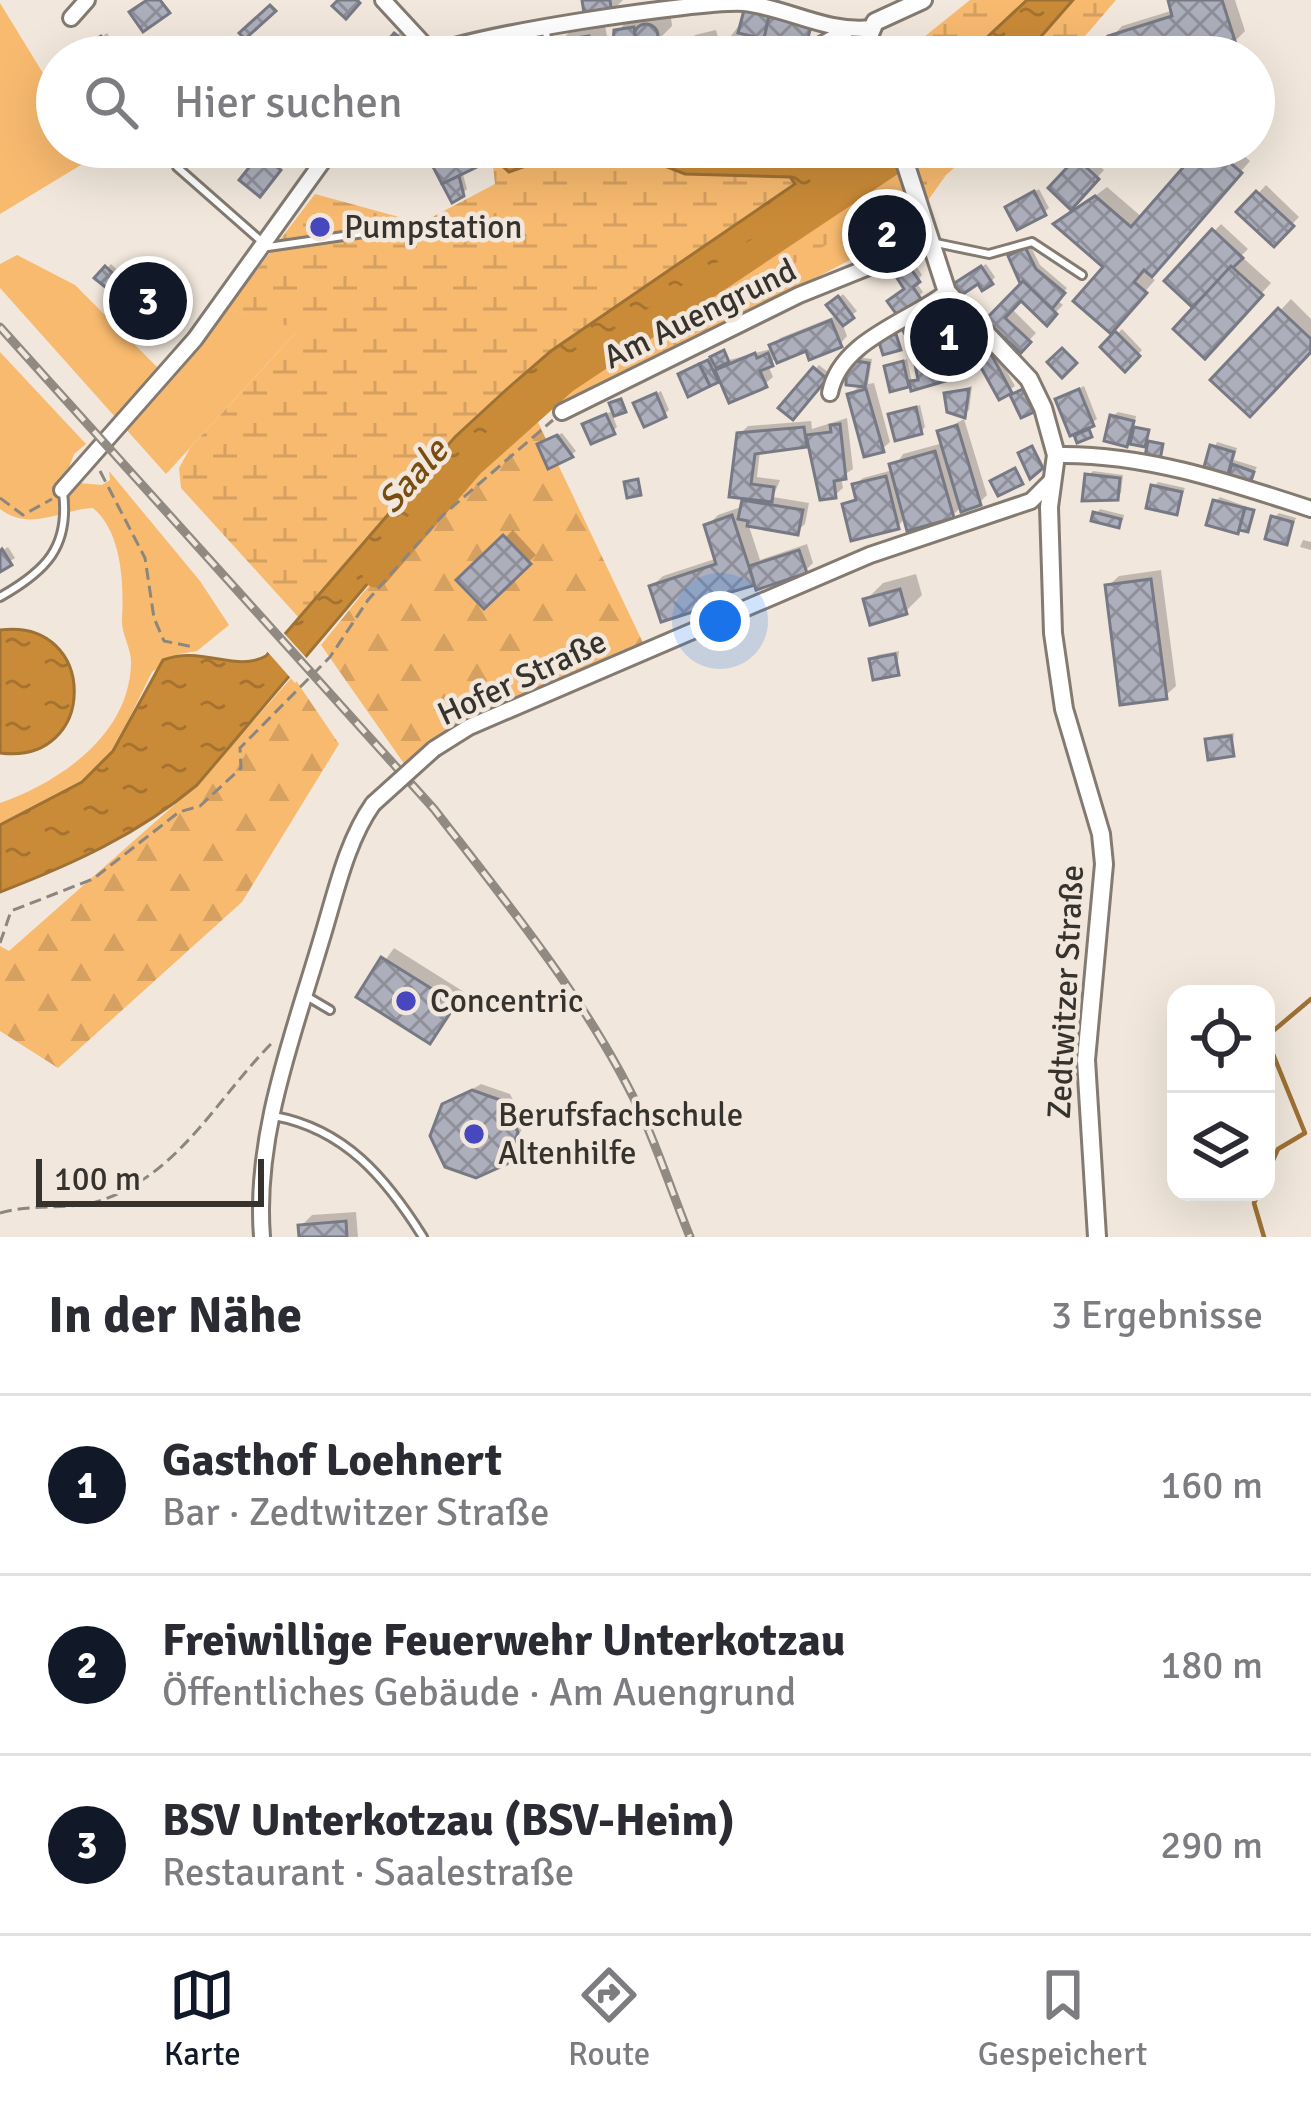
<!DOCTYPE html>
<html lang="de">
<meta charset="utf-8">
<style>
body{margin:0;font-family:Signika,sans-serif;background:#f2f2f3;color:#2b2b33}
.controls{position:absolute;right:36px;bottom:36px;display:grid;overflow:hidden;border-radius:24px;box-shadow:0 12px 48px #0002}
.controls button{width:108px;height:108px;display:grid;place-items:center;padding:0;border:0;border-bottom:3px solid #e1e1e2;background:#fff;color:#2b2b33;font:60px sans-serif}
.scale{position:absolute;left:36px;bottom:30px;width:228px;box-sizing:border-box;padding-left:12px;border:6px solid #36332f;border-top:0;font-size:33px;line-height:42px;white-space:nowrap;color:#36332f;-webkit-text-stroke:9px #f1e7dc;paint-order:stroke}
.you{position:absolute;left:720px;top:621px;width:42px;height:42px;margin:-30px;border:9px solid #fff;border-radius:50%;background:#1a73e8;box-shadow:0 0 0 18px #1a73e833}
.badge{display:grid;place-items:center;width:78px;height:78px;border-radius:50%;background:#111827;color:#fff;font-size:39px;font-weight:700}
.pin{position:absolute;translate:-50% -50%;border:6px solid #fff;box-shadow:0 3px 12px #0006}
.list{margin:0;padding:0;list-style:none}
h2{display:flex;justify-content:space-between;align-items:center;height:156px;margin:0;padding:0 48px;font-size:51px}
h2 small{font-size:39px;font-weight:400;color:#7c7c81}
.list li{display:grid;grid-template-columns:78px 1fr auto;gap:36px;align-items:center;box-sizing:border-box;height:180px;padding:0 48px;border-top:3px solid #e1e1e2}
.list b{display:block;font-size:45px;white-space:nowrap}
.list p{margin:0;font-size:39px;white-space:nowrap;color:#7c7c81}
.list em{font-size:39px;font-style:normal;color:#7c7c81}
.icon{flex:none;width:66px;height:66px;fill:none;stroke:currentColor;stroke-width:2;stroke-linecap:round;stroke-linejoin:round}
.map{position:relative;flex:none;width:1311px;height:1237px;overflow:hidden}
.search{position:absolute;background:#fff;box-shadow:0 12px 48px #0002;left:36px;right:36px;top:36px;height:132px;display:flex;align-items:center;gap:30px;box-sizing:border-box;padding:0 42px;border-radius:66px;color:#7c7c81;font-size:45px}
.sheet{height:696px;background:#fff}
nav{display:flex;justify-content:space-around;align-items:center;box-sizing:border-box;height:168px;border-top:3px solid #e1e1e2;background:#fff;font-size:33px;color:#7c7c81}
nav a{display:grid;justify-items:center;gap:6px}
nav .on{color:#111827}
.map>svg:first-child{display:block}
</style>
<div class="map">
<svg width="1311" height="1237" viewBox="0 0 1311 1237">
<defs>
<pattern id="forest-firs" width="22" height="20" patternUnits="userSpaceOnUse" patternTransform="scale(3)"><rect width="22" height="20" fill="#f8ba6f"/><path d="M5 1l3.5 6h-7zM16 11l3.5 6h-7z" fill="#d5a060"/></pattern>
<pattern id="wetland-marsh" width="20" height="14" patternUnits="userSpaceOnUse" patternTransform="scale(3)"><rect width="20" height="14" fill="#f8ba6f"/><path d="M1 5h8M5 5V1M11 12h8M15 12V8" fill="none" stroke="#d5a060"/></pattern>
<pattern id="water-ripples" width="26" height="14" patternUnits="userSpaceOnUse" patternTransform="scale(3)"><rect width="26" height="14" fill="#ca8b38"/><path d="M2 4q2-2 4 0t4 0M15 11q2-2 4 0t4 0" fill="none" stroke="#a57230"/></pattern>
<pattern id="building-cross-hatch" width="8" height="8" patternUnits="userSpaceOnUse" patternTransform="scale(3)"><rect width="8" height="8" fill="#adafbc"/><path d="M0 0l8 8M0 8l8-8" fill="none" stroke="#8e8f99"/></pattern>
</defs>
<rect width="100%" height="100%" fill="#f1e7dc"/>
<!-- green -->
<g fill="#f8ba6f">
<polygon points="0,3 57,96 57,147 88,147 94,157 0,214"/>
<polygon points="946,175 907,230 707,335 717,308"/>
<polygon points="17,255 75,285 170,380 227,309 300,328 166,474 0,288 0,264"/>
<path d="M0,352L86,444L74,454L67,473L79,483L102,485L110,480L109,471L200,581L229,625L197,651L179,654L152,672L113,751L82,782L0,825V803C60,782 129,735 131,664C132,649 121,634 122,619C124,584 122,532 93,508C58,510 31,532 0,509Z"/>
</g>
<!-- forest -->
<g fill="url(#forest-firs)">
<polygon points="535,416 645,647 434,742 405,765 321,645 421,521"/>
<polygon points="293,676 339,744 242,902 58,1068 0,1031 0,946 9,951 197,785"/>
</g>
<!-- wetland -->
<g fill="url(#wetland-marsh)">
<polygon points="970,0 1027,0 966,57 887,57 924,37"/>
<polygon points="1073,0 1116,0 1067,57 1023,57"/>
<polygon points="491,147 509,172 562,153 593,149 624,150 685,174 790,177 795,184 551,351 507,389 455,437 300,619 181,488 179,468 190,448 299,329 227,309 315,194 421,223 495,184"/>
<polygon points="656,147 820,147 732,161"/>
<polygon points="917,147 978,147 946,175 718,308 707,335 535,416 421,521 474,458 580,366"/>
</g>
<!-- water -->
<g fill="url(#water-ripples)" stroke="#9e7135" stroke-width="3">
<polygon points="1027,0 1073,0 1023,57 966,57"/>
<path d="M496,147H656L732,161L820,147H917L530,404L474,458L197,785C137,835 73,864 0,892V825L82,782L113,751L163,660C201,645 236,673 266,656L455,437L507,389L551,351L795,184L790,177L685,174L624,150L593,149L562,153L509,172L496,160Z"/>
<path d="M0,630C99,617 99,766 0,753Z"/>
</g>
<!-- pier -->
<polygon fill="#f1e7dc" points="282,631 312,664 295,683 265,649"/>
<!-- shadow -->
<g fill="#0003">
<polygon points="586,0 623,0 610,13"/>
<polygon points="758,0 779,0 824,14 800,45 784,42 782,51 768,57 767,37 749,33 749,57 679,57 695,35 716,30 720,46 725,44"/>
<polygon points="1171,0 1235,0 1245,31 1234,42 1183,57 1116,57 1112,37 1122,26 1174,10"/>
<polygon points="670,10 672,26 655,43 637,57 617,57 617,32 633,15"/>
<polygon points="604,21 607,36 590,52 562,57 559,42 576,26"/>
<polygon points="401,31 410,39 388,57 382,52"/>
<polygon points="107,33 117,49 108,57 87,57 83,51"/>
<polygon points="524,33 527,57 494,57 510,35"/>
<polygon points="475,48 482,57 464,57"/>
<polygon points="464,147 496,150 462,171 467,189 462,194 446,185 455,176 436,165"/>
<polygon points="1205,147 1234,147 1250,161 1149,276 1155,280 1121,319 1107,267 1058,224 1107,187 1143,218"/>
<polygon points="267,151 283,164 264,189 243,180"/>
<polygon points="1085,153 1104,170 1071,206 1052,188"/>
<polygon points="1266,185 1299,217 1274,243 1241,212"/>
<polygon points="1039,189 1049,208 1044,212 1013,203"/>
<polygon points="889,217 902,235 890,245 877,227"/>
<polygon points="1221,224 1248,249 1241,256 1271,283 1205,355 1211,291 1168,281"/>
<polygon points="1030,245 1040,265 1067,288 1057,300 1063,305 1047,321 1021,297 1011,308 1036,333 1021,349 990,320 1025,283 1016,252"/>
<polygon points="111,264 126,278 136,272 144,276 124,298 98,278"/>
<polygon points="986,264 995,277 991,282 958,282"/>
<polygon points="916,266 922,275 916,282 923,292 919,296 907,289 905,274"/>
<polygon points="162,282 180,296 156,325 138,311"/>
<polygon points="843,294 857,311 842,323 847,336 840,344 777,357 768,365 773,377 765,384 717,380 705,363 725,351 729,359 713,366 716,373 729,360 774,348 780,338 838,315 830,305"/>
<polygon points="1291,299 1311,319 1311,349 1215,380"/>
<polygon points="1122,329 1142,350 1125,368 1104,347"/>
<polygon points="961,344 966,369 961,374 913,387 912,380 907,385 887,367 907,359 912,382 921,377 915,350 920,346"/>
<polygon points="996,352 1015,386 1000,396 986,358"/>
<polygon points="856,357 872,359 868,384 874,383 890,442 882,449 850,395 861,384 849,364"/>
<polygon points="819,365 829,373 792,416 782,408"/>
<polygon points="972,386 969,410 964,414 947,394"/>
<polygon points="1084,386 1097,419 1089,425 1091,434 1077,435 1087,426 1058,399"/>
<polygon points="661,391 669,410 664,414 637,404"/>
<polygon points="622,399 626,408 612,414 617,427 613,431 590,421 615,410 614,403"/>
<polygon points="920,405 925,427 921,432 892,415"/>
<polygon points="1118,412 1136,416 1134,426 1149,429 1146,439 1163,443 1160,455 1150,445 1126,444 1113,416"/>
<polygon points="847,418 853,469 841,477 843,488 835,495 814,478 810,443 760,451 757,477 780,480 773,497 809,503 805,524 797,531 748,523 760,560 807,544 813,563 805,571 739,586 728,597 652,586 663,576 718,558 707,526 718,515 744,506 740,434 748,426 811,421 812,429"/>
<polygon points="964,419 987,495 979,503 962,506 952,516 906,517 898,526 845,505 858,496 855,485 863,478 893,470 903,454 943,443 940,432"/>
<polygon points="562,433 576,451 571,455 540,444"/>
<polygon points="1217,442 1237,448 1234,460 1257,467 1249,481 1208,465"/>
<polygon points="1093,471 1123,475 1121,493 1117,497 1088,476"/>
<polygon points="1158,482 1185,488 1176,512 1154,486"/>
<polygon points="1220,497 1253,509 1249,528 1216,501"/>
<polygon points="1100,509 1124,515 1123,520 1118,525 1096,514"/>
<polygon points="1279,513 1296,518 1286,542 1274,518"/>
<polygon points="513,530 536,555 484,605 461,580"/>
<polygon points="1303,540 1311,542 1311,550 1300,547"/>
<polygon points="8,547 15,558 0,568 0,552"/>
<polygon points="1161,570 1176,686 1165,696 1108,586 1119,576"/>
<polygon points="916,574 922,595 905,612 866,600 883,583"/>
<polygon points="899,651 897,672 872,660 877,655"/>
<polygon points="1234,733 1232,753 1208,740 1213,736"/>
<polygon points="394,948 464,992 430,1040 360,996"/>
<polygon points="481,1084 510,1094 525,1123 505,1162 445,1106"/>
<polygon points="356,1212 358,1237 302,1237 301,1226 312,1215"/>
</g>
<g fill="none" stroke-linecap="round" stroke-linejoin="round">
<!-- stream -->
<g stroke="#9e7135" stroke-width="4.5">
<polyline points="1266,1176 1278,1149 1305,1133 1266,1037 1311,999"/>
<polyline points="1259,1192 1254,1203 1264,1237"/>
</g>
<!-- river -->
<polyline stroke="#ca8b38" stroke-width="27" points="376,574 471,464 565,380 914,147"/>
</g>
<!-- building -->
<g fill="url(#building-cross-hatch)" stroke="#777985" stroke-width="3">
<polygon points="147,0 160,0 170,13 143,32 129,12"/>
<polygon points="338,0 357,0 360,3 346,19 332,6"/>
<polygon points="582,0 610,0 612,16 585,20"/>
<polygon points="1168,0 1222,0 1236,44 1194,57 1113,57 1108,36 1172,16"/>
<polygon points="270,5 276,11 245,39 239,33"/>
<polygon points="744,10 769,16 764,39 738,33"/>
<polygon points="769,16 806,25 810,30 806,45 801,49 764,39"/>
<circle cx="646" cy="36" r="12"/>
<polygon points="634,27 637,48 630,49 631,57 612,57 614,30"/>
<polygon points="394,33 408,45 397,57 383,57 378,52"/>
<polygon points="101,36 115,56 84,57 79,50"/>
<polygon points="589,36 592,55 559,57 556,41"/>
<polygon points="764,39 779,43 784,54 762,57"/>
<polygon points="722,44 734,44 733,57 718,57"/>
<polygon points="700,45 703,57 676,57 675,51"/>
<polygon points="508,48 510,57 491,57 490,50"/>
<polygon points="149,147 169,147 172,151 160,161"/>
<polygon points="466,147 484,147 491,160 442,184 432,165"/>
<polygon points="1201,147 1212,147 1242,173 1152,277 1144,270 1134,282 1147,293 1111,334 1073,301 1103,267 1053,224 1095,196 1131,227"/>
<polygon points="260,154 281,170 260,197 239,180"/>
<polygon points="1076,158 1099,179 1071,210 1048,188"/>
<polygon points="459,176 464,196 452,203 442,184"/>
<polygon points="1034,191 1046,215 1017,230 1005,207"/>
<polygon points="1256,191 1294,226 1274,247 1236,212"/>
<polygon points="320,218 328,227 319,235 311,227"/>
<polygon points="884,219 900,241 890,249 873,227"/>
<polygon points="1212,229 1243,258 1192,307 1164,281"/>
<polygon points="1025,247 1036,269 1065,293 1052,309 1020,283 1008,256"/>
<polygon points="105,266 120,280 130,275 143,281 124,302 94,278"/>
<polygon points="981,266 993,284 982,291 978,284 957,298 950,286"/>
<polygon points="1231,266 1263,295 1205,359 1173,329"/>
<polygon points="911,269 920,282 913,287 921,299 897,315 887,301 904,289 897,278"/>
<polygon points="1023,281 1057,314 1047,326 1021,301 1005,318 1031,342 1021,353 985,320"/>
<polygon points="156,284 178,302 156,329 134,312"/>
<polygon points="838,296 854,318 843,326 826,305"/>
<polygon points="1278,308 1311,339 1311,352 1250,417 1210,380"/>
<polygon points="935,311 941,324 906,336 901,327"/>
<polygon points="831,320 842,347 809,360 806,351 777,363 769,345"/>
<polygon points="1115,331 1140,356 1125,372 1100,347"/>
<polygon points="896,334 901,350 883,355 878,339"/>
<polygon points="937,344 939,351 957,348 963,376 911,391 909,381 918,380 912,349"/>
<polygon points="1062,348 1077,363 1062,378 1047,362"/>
<polygon points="724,350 729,362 716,368 710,357"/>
<polygon points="755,353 757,358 768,353 773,366 760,371 767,387 729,403 715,370"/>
<polygon points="991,354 1012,393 999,400 978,362"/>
<polygon points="708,360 719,382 710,386 699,364"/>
<polygon points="849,360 869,363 865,387 846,385 846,379 841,378"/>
<polygon points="903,361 909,387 890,392 884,366"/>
<polygon points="699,364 710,386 688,397 678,374"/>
<polygon points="813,367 827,379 793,420 778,408"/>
<polygon points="866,389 884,452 864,457 847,394"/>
<polygon points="969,389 965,418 947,412 944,393"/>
<polygon points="1023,389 1034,412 1021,418 1010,395"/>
<polygon points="1079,389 1094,426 1070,436 1055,399"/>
<polygon points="656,393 666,417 644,427 633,403"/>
<polygon points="621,399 626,412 614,416 609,403"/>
<polygon points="916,407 922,434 895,441 888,414"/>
<polygon points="606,414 615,434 591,444 582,424"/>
<polygon points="1110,415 1134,421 1127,447 1104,441"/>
<polygon points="840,424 846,479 834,481 836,498 820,500 806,435 831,432 830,425"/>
<polygon points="957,425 981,505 961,512 937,431"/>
<polygon points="804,427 807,447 755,454 751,484 774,487 772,502 729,497 737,433"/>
<polygon points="1134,427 1149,430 1145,447 1130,444"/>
<polygon points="1089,429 1092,437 1077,443 1074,435"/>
<polygon points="557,435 573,457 548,469 537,444"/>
<polygon points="1148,441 1163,444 1160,460 1145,456"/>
<polygon points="1210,445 1234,452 1228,474 1204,467"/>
<polygon points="1032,446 1043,468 1030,479 1018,453"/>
<polygon points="935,451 954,518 907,531 889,464"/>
<polygon points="1232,464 1254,472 1250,484 1228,477"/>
<polygon points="1015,468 1023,484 998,496 990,481"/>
<polygon points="1085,474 1120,478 1118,500 1082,501"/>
<polygon points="886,476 899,529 851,541 842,504 856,500 852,484"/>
<polygon points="638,479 641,495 627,498 624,482"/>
<polygon points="1151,485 1182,492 1177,515 1146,508"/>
<polygon points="742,500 803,510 798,535 747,526 748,521 738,519"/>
<polygon points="1213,500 1245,508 1238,534 1206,525"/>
<polygon points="1245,508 1254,510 1248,532 1239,530"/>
<polygon points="1093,512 1121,519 1119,528 1091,521"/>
<polygon points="732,515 755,585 728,593 730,600 661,622 649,586 716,564 704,525"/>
<polygon points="1271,516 1293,522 1287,545 1265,539"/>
<polygon points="503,535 531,564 484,609 456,580"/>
<polygon points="2,549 12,565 0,572 0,551"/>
<polygon points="799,550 807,573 756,590 749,566"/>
<polygon points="1151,579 1167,699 1120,705 1105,585"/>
<polygon points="900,589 907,614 870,625 863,599"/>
<polygon points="895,654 899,675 873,680 869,659"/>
<polygon points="1231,736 1234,756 1208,760 1205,739"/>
<polygon points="381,957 456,1004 430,1044 356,997"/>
<polygon points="472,1090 503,1101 518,1132 507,1164 476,1178 445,1167 430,1136 442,1104"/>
<polygon points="346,1221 347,1237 299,1237 298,1225"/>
</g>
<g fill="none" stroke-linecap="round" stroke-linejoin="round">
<!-- service casing -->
<g stroke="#837a71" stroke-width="12">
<g id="service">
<polyline points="546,31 549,57"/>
<polyline points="205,147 177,167 268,247 364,233"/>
<polyline points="936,243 989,254 1032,242 1082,275"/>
<path d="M0,597C46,571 70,547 63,492"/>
<polyline points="308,997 330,1010"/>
<path d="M274,1116C345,1129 386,1178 423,1237"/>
</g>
</g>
<!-- minor casing -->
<g stroke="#837a71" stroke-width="20">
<g id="minor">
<polyline points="383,0 432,53"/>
<polyline points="71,18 87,0"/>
<path d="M425,57C459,36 702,0 744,3C788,8 826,33 871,28"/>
<polyline points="799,57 846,31"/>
<path d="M830,393C840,340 909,322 947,292"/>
<polyline points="562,412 799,295 931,242"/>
<path d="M1056,455C1143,453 1229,482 1311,509"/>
<polyline points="62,490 195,339 333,147"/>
<polyline points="434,749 469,727 870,555 1031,501 1053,479"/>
<path d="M262,1237C254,1136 293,1036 321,941C335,896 346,842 373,804"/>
</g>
</g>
<!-- tertiary casing -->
<g stroke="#837a71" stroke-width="22">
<g id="tertiary">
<polyline points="870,57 867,41 875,22 923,0"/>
<polyline points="900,147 947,292 1029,379 1043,408 1056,455 1049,507 1053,633 1064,709 1101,834 1104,864 1086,1060 1097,1237"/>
</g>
</g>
<!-- path -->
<g stroke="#8c867f" stroke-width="3" stroke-dasharray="12 6" stroke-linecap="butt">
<polyline points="563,147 567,161"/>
<polyline points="100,471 145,558 154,618 164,641 194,647"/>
<polyline points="0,498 23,515 52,499"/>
<polyline points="0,943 11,911 93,879 179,812 200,806 241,768 240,748 330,657 368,600 443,515 553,420"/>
<path d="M0,1213C34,1203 70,1211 102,1200C181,1173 218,1096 274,1041"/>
</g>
<!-- service -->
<use href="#service" stroke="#fff" stroke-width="6"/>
<!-- minor -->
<use href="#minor" stroke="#fff" stroke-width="14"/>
<!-- tertiary -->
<use href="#tertiary" stroke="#fff" stroke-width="16"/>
<!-- rail casing -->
<g stroke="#908a82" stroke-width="9">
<path id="rail" d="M0,327L434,809C510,907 595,1010 646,1124C662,1161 675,1200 690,1237"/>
</g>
<!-- rail -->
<use href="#rail" stroke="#f1e7dc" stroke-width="4.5" stroke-dasharray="14" stroke-linecap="butt"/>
<!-- minor-bridge casing -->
<g stroke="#837a71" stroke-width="20" stroke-linecap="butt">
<polyline id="minor-bridge" points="373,804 434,749"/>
</g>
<!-- minor-bridge -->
<use href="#minor-bridge" stroke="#fff" stroke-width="14"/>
</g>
<!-- markers -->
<g fill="#4748be" stroke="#f1e7dc" stroke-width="4.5">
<circle cx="320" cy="227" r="12"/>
<circle cx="406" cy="1001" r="12"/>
<circle cx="474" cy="1134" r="12"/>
</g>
<g text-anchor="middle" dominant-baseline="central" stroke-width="9" stroke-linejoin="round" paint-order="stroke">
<!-- poi labels -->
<g font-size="33" fill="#36332f" stroke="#f1e7dc" text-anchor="start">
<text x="344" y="227">Pumpstation</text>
<text x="430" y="1001">Concentric</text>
<text x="498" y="1115">Berufsfachschule<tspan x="498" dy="38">Altenhilfe</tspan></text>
</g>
<!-- street labels -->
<g font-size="33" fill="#36332f" stroke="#f1e7dc">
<text transform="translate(700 314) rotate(-26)">Am Auengrund</text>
<text transform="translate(522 678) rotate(-25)">Hofer Straße</text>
<text transform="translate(1066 992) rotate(-87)">Zedtwitzer Straße</text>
</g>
<!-- water labels -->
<g font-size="36" font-style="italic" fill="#784d0f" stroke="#f1e7dc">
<text transform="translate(413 476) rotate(-48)">Saale</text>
</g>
</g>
</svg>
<div class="controls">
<button><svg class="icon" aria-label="locate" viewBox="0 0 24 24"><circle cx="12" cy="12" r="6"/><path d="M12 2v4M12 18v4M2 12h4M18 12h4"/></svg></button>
<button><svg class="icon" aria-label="layers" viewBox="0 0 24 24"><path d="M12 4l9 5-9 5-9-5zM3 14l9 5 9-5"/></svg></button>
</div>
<div class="scale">100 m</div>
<div class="you"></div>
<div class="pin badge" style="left:949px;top:337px">1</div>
<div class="pin badge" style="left:887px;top:234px">2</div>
<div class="pin badge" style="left:148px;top:301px">3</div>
<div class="search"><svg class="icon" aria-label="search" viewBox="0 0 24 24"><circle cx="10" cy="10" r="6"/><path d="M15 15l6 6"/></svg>Hier suchen</div>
</div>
<section class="sheet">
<h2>In der Nähe<small>3 Ergebnisse</small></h2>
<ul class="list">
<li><span class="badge">1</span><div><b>Gasthof Loehnert</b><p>Bar · Zedtwitzer Straße</p></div><em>160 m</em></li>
<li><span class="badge">2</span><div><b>Freiwillige Feuerwehr Unterkotzau</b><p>Öffentliches Gebäude · Am Auengrund</p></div><em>180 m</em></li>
<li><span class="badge">3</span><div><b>BSV Unterkotzau (BSV-Heim)</b><p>Restaurant · Saalestraße</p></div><em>290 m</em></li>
</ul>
</section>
<nav>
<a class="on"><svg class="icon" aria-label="map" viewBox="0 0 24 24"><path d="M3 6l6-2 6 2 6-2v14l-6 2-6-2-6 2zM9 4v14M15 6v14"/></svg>Karte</a>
<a><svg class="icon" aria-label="directions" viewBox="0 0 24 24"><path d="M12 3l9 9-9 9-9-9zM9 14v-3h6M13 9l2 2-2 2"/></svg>Route</a>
<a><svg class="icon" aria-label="saved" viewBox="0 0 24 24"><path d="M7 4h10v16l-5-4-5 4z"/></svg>Gespeichert</a>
</nav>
